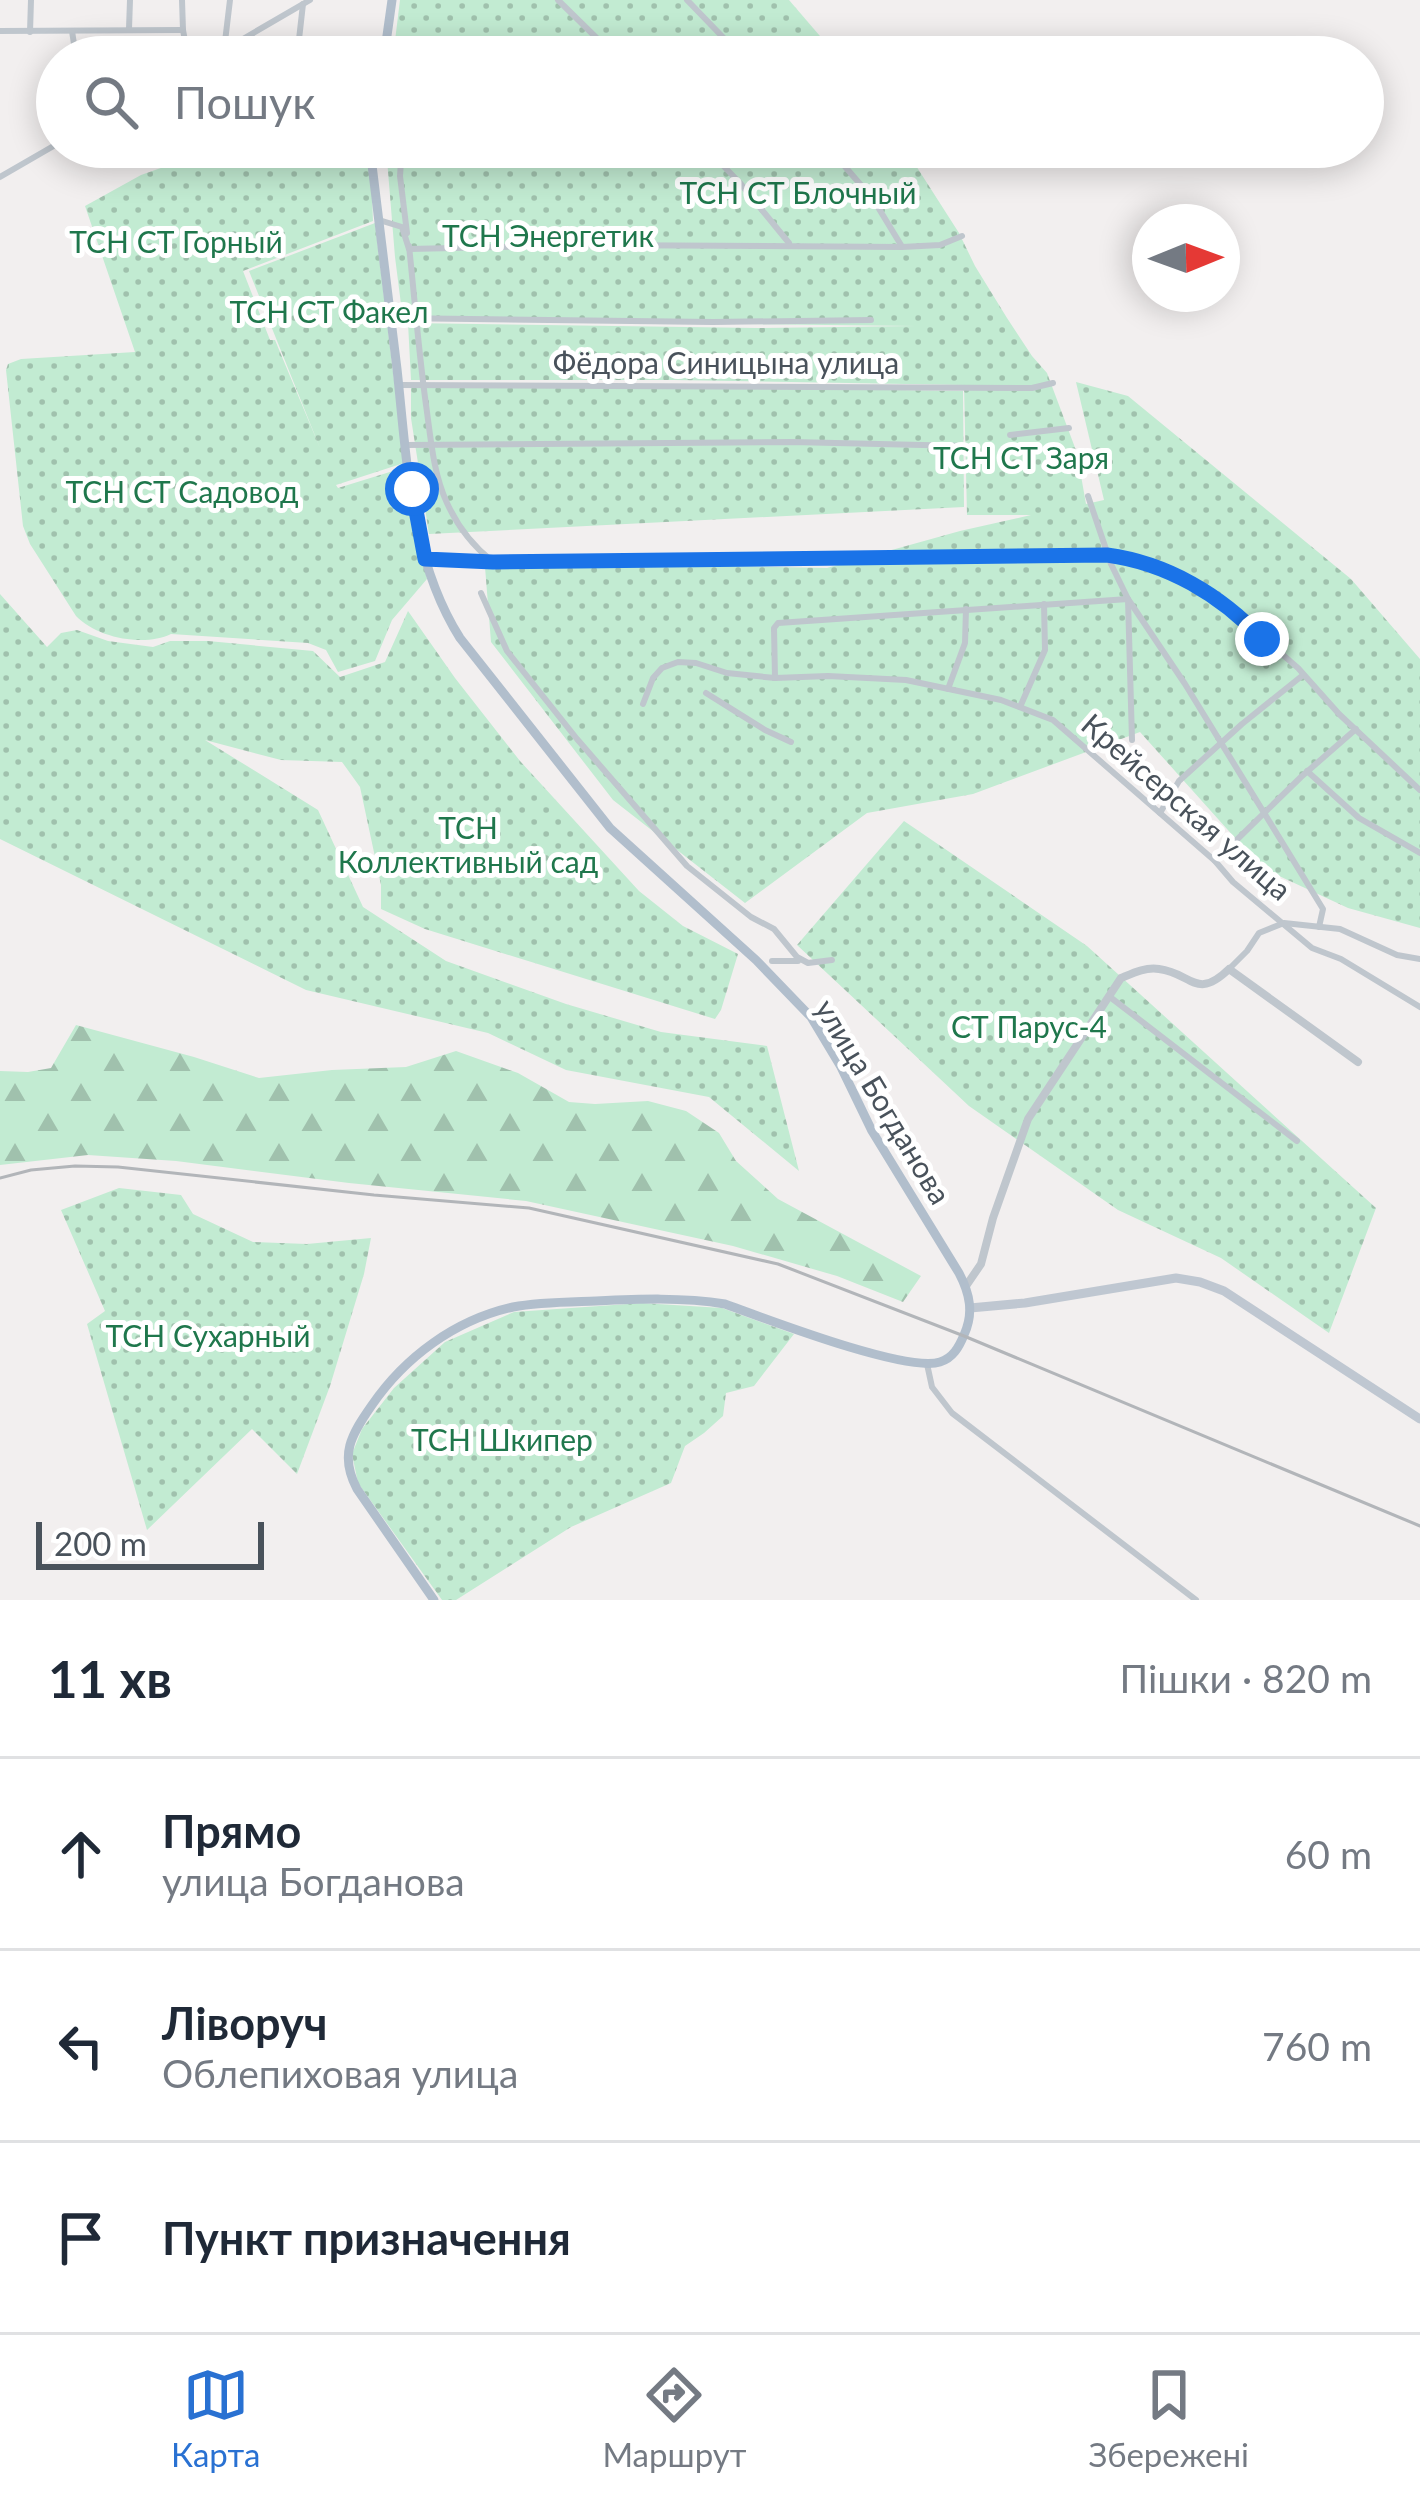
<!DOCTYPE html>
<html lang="uk">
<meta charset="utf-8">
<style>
body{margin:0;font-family:Lato,sans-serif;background:#f6f6f7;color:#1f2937}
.compass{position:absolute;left:1132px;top:204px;width:108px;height:108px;border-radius:50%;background:#fff;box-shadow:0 6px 30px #0003;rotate:89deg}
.scale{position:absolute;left:36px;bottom:30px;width:228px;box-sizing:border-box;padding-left:12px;border:6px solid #49525b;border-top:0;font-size:33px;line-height:42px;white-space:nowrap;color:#49525b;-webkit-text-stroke:9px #fff;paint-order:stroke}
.stop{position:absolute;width:36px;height:36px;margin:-27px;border:9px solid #1a73e8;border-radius:50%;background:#fff}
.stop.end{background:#1a73e8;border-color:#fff;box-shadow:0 3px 12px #0008}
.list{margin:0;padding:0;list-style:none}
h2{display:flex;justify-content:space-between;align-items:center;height:156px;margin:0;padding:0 48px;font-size:51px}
h2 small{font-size:39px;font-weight:400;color:#747a83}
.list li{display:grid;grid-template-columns:78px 1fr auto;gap:36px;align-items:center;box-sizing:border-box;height:192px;padding:0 48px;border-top:3px solid #e0e1e3}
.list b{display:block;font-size:45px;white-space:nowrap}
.list p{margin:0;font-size:39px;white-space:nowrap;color:#747a83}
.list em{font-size:39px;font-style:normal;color:#747a83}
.icon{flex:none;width:66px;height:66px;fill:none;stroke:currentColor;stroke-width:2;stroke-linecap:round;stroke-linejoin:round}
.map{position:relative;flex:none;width:1420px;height:1600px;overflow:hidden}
.search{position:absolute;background:#fff;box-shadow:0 6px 30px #0003;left:36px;right:36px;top:36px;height:132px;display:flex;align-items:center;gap:30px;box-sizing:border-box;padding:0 42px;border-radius:66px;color:#747a83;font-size:45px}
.sheet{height:732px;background:#fff}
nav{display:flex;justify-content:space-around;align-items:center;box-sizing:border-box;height:168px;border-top:3px solid #e0e1e3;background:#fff;font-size:33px;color:#747a83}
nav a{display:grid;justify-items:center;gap:6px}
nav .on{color:#2971d2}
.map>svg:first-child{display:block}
</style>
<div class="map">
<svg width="1420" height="1600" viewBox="0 0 1420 1600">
<defs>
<pattern id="grass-dots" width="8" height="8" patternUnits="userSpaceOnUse" patternTransform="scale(3)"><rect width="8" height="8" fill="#c2ebd2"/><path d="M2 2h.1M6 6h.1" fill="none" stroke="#a0c1ad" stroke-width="1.8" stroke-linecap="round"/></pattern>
<pattern id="forest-firs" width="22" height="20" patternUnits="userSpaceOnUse" patternTransform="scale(3)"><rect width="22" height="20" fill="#c2ebd2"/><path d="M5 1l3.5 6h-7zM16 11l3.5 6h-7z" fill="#a0c1ad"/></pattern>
</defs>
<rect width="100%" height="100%" fill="#f2efef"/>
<!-- grass -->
<g fill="url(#grass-dots)">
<polygon points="400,0 789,0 838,57 393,57"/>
<path d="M220,147H370L373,221L243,271L270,340H275L320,448L249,271L375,223L404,463L336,485L338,488L406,467L427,579L392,620L375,661L338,672L326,650L308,643L171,634C144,647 97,638 76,616L30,544L23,526L6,370L8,364L21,359L135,352L85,206L141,175Z"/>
<polygon points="386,147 904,147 959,233 975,266 1007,318 1032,356 1047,373 1077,453 1086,504 1104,500 1076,382 1128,396 1351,579 1420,659 1420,928 1348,908 1262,868 1140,732 973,794 867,813 745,903 613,800 491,642 485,567 678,565 827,568 960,531 1031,515 967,515 964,385 674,380 411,380 408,323 758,328 915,326 403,320 395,257"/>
<polygon points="411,383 963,391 964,507 429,534 411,418"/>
<polygon points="0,594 47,647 61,633 77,630 108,641 153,647 170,641 208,641 313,651 340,677 385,662 408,611 455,678 520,761 639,891 683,926 738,954 721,1010 715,1019 425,929 381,909 381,885 360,787 342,762 281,760 205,740 318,810 363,907 446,961 566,1004 661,1032 767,1046 799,1171 709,1097 566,1070 488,1033 306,990 0,839"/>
<polygon points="904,821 1087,946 1376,1208 1329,1333 1221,1258 1118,1210 969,1106 797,945"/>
<polygon points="119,1188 181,1195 193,1214 253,1242 307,1244 371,1238 364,1274 330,1386 297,1474 252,1429 147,1530 87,1324 105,1311 61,1210"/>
<polygon points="642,1303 722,1308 794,1334 754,1386 726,1393 723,1416 704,1433 685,1446 671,1483 571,1527 456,1600 442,1600 358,1483 352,1454 362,1429 394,1388 445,1342 514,1312"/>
</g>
<!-- forest -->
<polygon fill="url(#forest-firs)" points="76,1025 194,1057 259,1078 332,1070 406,1067 456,1051 518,1073 569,1102 595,1104 648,1101 686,1111 719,1133 736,1161 778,1199 921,1276 903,1302 837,1276 733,1246 526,1201 349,1183 176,1161 88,1155 0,1165 0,1071 28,1072 51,1068"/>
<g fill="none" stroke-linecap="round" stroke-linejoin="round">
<!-- minor -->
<g stroke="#bfc6cd" stroke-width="6">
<polyline points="182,0 183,30 188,57"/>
<polyline points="558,0 616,57"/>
<polyline points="687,0 742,57"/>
<polyline points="129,29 130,0"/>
<polyline points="0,31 183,30"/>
<polyline points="72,31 76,57"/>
<polyline points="30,32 31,0"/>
<polyline points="224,50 230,0"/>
<polyline points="212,57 310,0"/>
<polyline points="297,57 303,4"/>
<polyline points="402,147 400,176 407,233"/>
<polyline points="705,147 740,183 789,243"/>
<polyline points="828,147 873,199 901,245"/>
<polyline points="0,177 57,144"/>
<polyline points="379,220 402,227 409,249 587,245 902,247 940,245 962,236"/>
<path d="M409,246C415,302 419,357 427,412C431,442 434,475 447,503C457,525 473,546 492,561"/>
<polyline points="391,318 713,322 871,320"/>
<polyline points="399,385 1032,388 1053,383"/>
<polyline points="1010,435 1069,428"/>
<polyline points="406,445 792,442 966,446"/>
<polyline points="1088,496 1111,564 1128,599 1185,684 1323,909 1319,927"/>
<polyline points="425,559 493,562 1076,553 1107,555 1148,563 1184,579 1222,602 1298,668 1339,714 1420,790"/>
<polyline points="481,593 507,651 577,739 687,866 751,917 774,929 797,957 808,963 832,960"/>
<polyline points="775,678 774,628 778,623 1128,599 1132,740"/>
<polyline points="948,689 965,643 966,609"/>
<polyline points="706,693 765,730 791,742"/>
<polyline points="643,704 653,678 662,668 678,662 696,663 727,673 775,678 828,676 906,680 1001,700 1053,720 1215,861 1233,882 1312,948 1341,959 1420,1007"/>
<polyline points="1020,707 1045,650 1044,604"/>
<polyline points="1307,771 1359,818 1420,853"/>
<polyline points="1160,813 1179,781 1242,724 1303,675"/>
<polyline points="1215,861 1301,777 1356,729"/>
<polyline points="772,961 798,961"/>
<polyline points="1229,969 1247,951 1259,933 1284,923 1340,929 1397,955 1420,959"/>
<polyline points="1110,997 1297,1141"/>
<polyline points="927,1364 932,1387 952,1413 1196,1600"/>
</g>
<!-- tertiary -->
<path stroke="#bfc6cd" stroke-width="8" d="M966,1286L981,1264L993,1218L1028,1119L1121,978C1133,973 1145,967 1159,969C1192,973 1196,1001 1229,969L1358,1062"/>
<!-- secondary -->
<polyline stroke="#bfc7d1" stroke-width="9" points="970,1308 1025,1303 1176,1278 1200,1282 1224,1291 1420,1419"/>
<!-- primary -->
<g stroke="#b1becc" stroke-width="9">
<polyline points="384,57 392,0"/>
<path d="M373,147L372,165C380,233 389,301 397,369C407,460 410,559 460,638L610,828L756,960L811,1017L841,1067L872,1131L959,1273C970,1294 974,1313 964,1335C959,1347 953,1358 940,1362C906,1373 764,1318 725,1304C682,1297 639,1299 596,1301C569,1302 539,1302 513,1307C455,1320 405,1357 372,1405C351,1435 339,1455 357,1489L434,1600"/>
</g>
<!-- rail -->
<polyline stroke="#b2b5b9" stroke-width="3" points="0,1178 31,1170 75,1166 118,1167 374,1195 529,1208 778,1264 964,1336 1420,1526"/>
</g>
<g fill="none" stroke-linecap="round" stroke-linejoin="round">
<!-- route -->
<path stroke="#1a73e8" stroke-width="15" d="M412,489L425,559L493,562L1107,555C1167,563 1221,595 1262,639"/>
</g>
<g text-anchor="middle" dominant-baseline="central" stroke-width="10" stroke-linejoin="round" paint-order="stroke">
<!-- park labels -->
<g font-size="30" fill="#1f774c" stroke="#fff">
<text x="798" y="192">ТСН СТ Блочный</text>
<text x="548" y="235">ТСН Энергетик</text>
<text x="176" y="241">ТСН СТ Горный</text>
<text x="329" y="311">ТСН СТ Факел</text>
<text x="1021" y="457">ТСН СТ Заря</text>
<text x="182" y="491">ТСН СТ Садовод</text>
<text x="468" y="827">ТСН<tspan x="468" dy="34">Коллективный сад</tspan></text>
<text x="1029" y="1026">СТ Парус-4</text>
<text x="208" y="1335">ТСН Сухарный</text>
<text x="502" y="1439">ТСН Шкипер</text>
</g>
<!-- street labels -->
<g font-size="30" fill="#49525b" stroke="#fff">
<text x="726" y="362">Фёдора Синицына улица</text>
<text transform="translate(1187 806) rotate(41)">Крейсерская улица</text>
<text transform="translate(884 1101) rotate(59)">улица Богданова</text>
</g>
</g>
</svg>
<svg class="compass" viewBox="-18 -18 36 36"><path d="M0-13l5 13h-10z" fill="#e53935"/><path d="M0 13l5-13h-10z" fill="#747a83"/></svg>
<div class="scale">200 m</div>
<div class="stop" style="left:412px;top:489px"></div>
<div class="stop end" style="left:1262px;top:639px"></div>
<div class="search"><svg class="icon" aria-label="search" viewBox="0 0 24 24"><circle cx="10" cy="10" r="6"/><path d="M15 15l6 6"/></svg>Пошук</div>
</div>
<section class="sheet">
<h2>11 хв<small>Пішки · 820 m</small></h2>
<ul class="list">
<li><svg class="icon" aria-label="ahead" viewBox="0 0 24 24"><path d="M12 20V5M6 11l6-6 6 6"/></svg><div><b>Прямо</b><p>улица Богданова</p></div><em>60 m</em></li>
<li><svg class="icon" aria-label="left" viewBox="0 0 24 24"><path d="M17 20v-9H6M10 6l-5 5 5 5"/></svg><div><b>Ліворуч</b><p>Облепиховая улица</p></div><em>760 m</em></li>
<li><svg class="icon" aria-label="arrive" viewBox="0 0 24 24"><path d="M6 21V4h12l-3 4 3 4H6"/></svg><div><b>Пункт призначення</b></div></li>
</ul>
</section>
<nav>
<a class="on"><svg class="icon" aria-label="map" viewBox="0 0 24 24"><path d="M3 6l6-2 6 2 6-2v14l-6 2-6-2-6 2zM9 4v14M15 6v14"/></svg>Карта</a>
<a><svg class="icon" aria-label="directions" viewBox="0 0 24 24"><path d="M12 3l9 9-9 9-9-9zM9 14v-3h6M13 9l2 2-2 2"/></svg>Маршрут</a>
<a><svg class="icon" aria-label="saved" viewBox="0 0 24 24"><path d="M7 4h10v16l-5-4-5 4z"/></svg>Збережені</a>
</nav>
